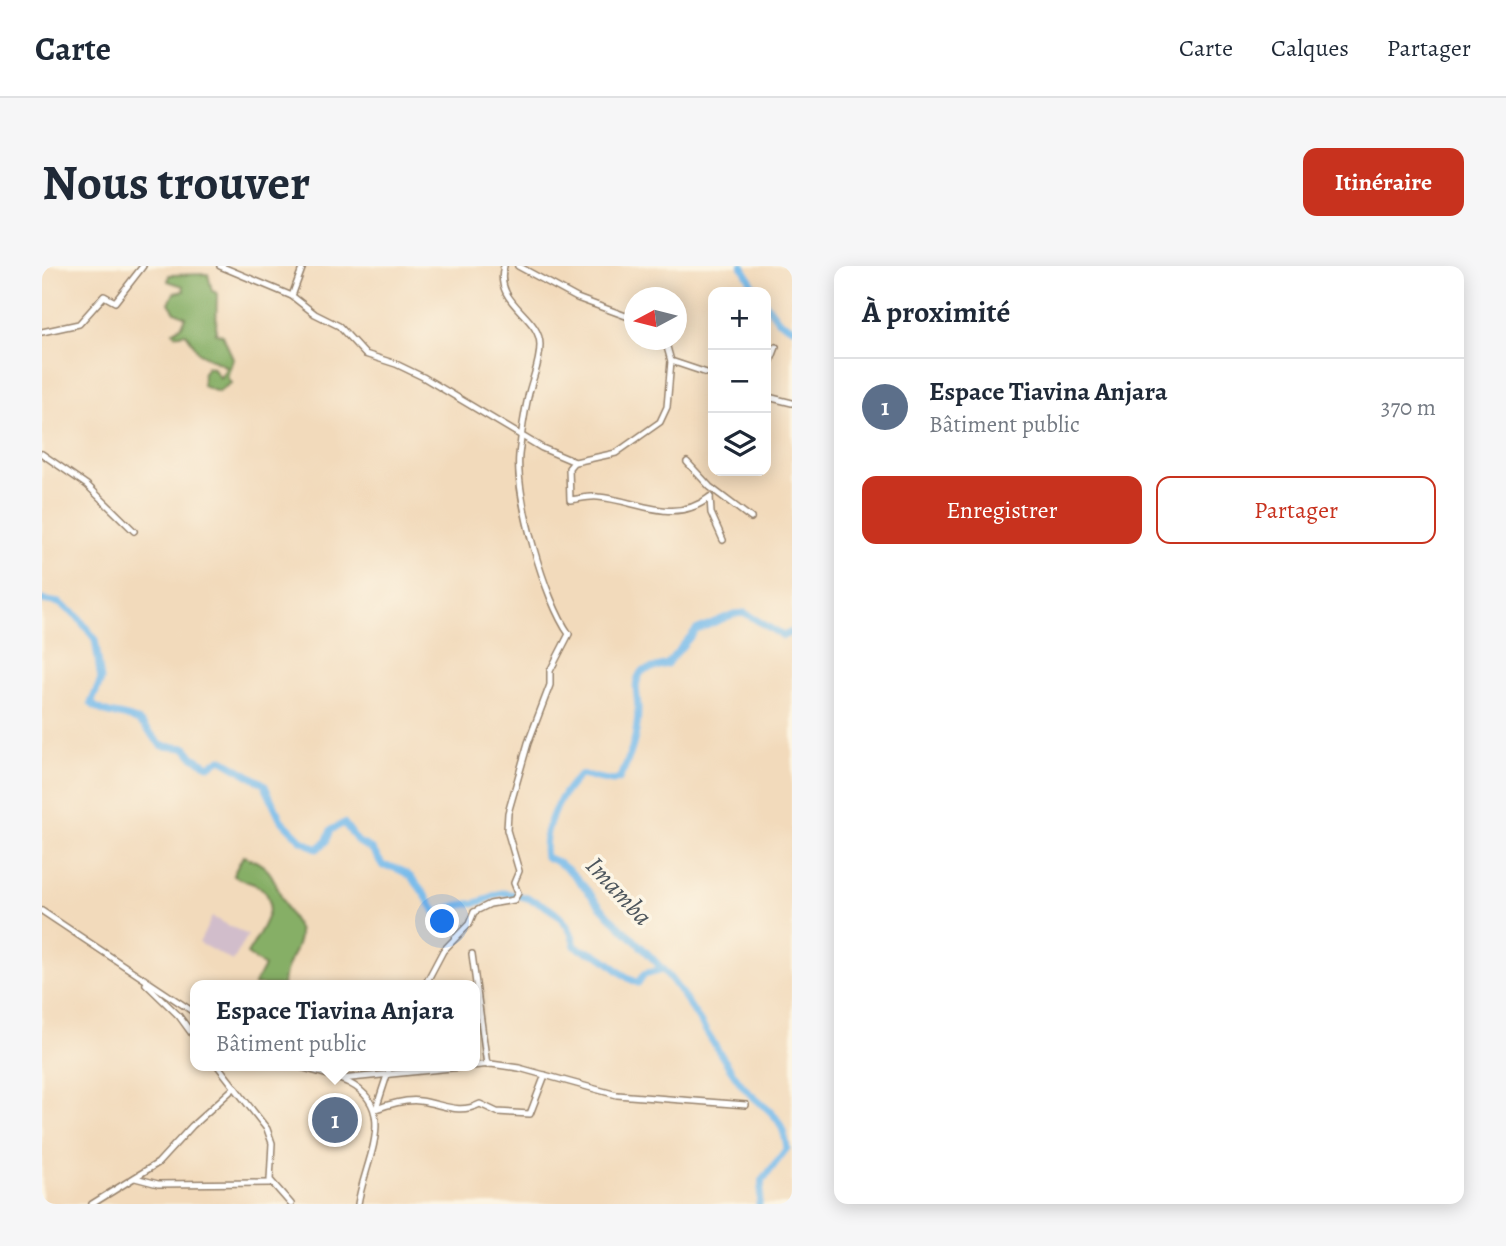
<!DOCTYPE html>
<html lang="fr">
<meta charset="utf-8">
<style>
body{margin:0;font-family:Alegreya,serif;background:#f6f6f7;color:#1f2937}
.controls{position:absolute;right:21px;top:21px;display:grid;overflow:hidden;border-radius:14px;box-shadow:0 4px 18px #0003}
.controls button{width:63px;height:63px;display:grid;place-items:center;padding:0;border:0;border-bottom:2px solid #e0e1e3;background:#fff;color:#1f2937;font:35px sans-serif}
.compass{position:absolute;left:582px;top:21px;width:63px;height:63px;border-radius:50%;background:#fff;box-shadow:0 4px 18px #0003;rotate:263deg}
.you{position:absolute;left:401px;top:656px;width:24px;height:24px;margin:-18px;border:5px solid #fff;border-radius:50%;background:#1a73e8;box-shadow:0 0 0 10px #1a73e833}
.badge{display:grid;place-items:center;width:46px;height:46px;border-radius:50%;background:#c8321e;color:#fff;font-size:23px;font-weight:700}
.pin{position:absolute;translate:-50% -50%;border:4px solid #fff;box-shadow:0 2px 7px #0006}
.popup{position:absolute;left:148px;top:714px;width:290px;height:91px;box-sizing:border-box;display:grid;place-content:center;border-radius:14px;background:#fff;filter:drop-shadow(0 2px 5px #0005);font-size:23px;white-space:nowrap;color:#747a83}
.popup b{font-size:26px;color:#1f2937}
.popup::after{content:'';position:absolute;left:50%;top:100%;margin-left:-14px;border:14px solid transparent;border-top-color:#fff}
.list{margin:0;padding:0;list-style:none}
h2{display:flex;justify-content:space-between;align-items:center;height:91px;margin:0;padding:0 28px;font-size:30px}
h2 small{font-size:23px;font-weight:400;color:#747a83}
.list li{display:grid;grid-template-columns:46px 1fr auto;gap:21px;align-items:center;box-sizing:border-box;height:98px;padding:0 28px;border-top:2px solid #e0e1e3}
.list b{display:block;font-size:26px;white-space:nowrap}
.list p{margin:0;font-size:23px;white-space:nowrap;color:#747a83}
.list em{font-size:23px;font-style:normal;color:#747a83}
.actions{display:flex;gap:14px;padding:21px 28px}
.actions a{flex:1;padding:16px 0;border:2px solid #c8321e;border-radius:14px;text-align:center;font-size:24px;color:#c8321e}
.actions .main{background:#c8321e;color:#fff}
.icon{flex:none;width:38px;height:38px;fill:none;stroke:currentColor;stroke-width:2;stroke-linecap:round;stroke-linejoin:round}
.map{position:relative;flex:none;width:750px;height:938px;overflow:hidden;border-radius:14px}
header{display:flex;align-items:center;gap:42px;box-sizing:border-box;height:98px;padding:0 35px;background:#fff;border-bottom:2px solid #e0e1e3}
header strong{font-size:33px}
nav{display:flex;gap:38px;margin-inline-start:auto;font-size:24px}
.intro{display:flex;align-items:center;justify-content:space-between;box-sizing:border-box;height:168px;padding:0 42px}
h1{margin:0;font-size:49px}
.button{padding:18px 32px;border-radius:14px;background:#c8321e;color:#fff;font-size:24px;font-weight:700}
main{display:flex;gap:42px;padding:0 42px}
aside{flex:1;background:#fff;border-radius:14px;box-shadow:0 4px 18px #0003}
.map>svg:first-child{display:block}
</style>
<header>
<strong>Carte</strong>
<nav><a>Carte</a><a>Calques</a><a>Partager</a></nav>
</header>
<div class="intro"><h1>Nous trouver</h1><a class="button">Itinéraire</a></div>
<main>
<div class="map">
<svg width="750" height="938" viewBox="0 0 750 938">
<rect width="100%" height="100%" fill="#fcf5e5"/>
<filter id="ink" filterUnits="userSpaceOnUse"><feTurbulence type="fractalNoise" baseFrequency=".0143" numOctaves="2"/><feDisplacementMap in="SourceGraphic" scale="14" xChannelSelector="R" yChannelSelector="G"/><feConvolveMatrix kernelMatrix="1 2 1 2 8 2 1 2 1" color-interpolation-filters="sRGB"/></filter>
<filter id="wash" filterUnits="userSpaceOnUse"><feTurbulence type="fractalNoise" baseFrequency=".00686" numOctaves="4" result="noise"/><feDisplacementMap in="SourceGraphic" scale="28" xChannelSelector="R" yChannelSelector="G"/><feGaussianBlur stdDeviation="1.57" result="paint"/><feColorMatrix in="noise" values="0 0 0 0 0 0 0 0 0 0 0 0 0 0 0 0 0 1.4 0 .05"/><feComposite in="paint" operator="in"/></filter>
<g filter="url(#wash)">
<rect width="100%" height="100%" fill="#f2dabb"/>
<!-- industrial -->
<polygon fill="#d1bdcb" points="170,651 206,669 191,695 157,677"/>
<!-- forest -->
<g fill="#86af66" stroke="#606c42" stroke-width="2">
<polygon points="166,8 170,25 175,27 174,67 181,69 191,93 185,111 189,117 176,126 161,120 161,108 165,101 171,102 178,112 185,101 157,87 144,67 133,69 131,66 140,59 144,51 133,46 127,37 132,27 142,25 141,20 126,15 127,9"/>
<path d="M201,590C237,601 231,620 247,647C251,654 256,658 257,667C258,684 240,701 241,719H212L222,700L205,688C215,670 243,635 216,620C207,615 198,615 191,609Z"/>
</g>
<g fill="none" stroke-linecap="round" stroke-linejoin="round">
<!-- river -->
<g stroke="#74baeb" stroke-width="7">
<polyline points="700,0 715,26"/>
<polyline points="724,38 737,55 750,62"/>
<path d="M0,334L17,337L35,350L53,373L59,414L49,437C63,451 79,446 96,455C105,460 112,473 120,480L144,482L151,491L167,500L179,493L222,518L239,554L259,574L275,583L284,576L289,564L302,557L316,576L330,583L341,600C371,601 380,626 395,648C417,636 420,641 441,635C448,632 454,627 461,627C493,630 527,647 533,680C541,686 551,686 559,691C574,700 576,708 596,717L602,708L621,703"/>
<path d="M717,938L720,915L745,882C740,843 720,844 700,819C675,787 657,750 632,717C610,688 582,666 558,640C541,620 529,600 504,591C499,563 518,528 538,509L571,515L577,513C589,491 596,468 596,443C596,428 590,418 600,405L625,398L654,364L692,348L703,347L741,370L750,366"/>
</g>
</g>
</g>
<g filter="url(#ink)">
<g fill="none" stroke-linecap="round" stroke-linejoin="round">
<!-- minor casing -->
<g stroke="#96826c" stroke-width="8">
<g id="minor">
<polyline points="178,0 250,30 273,48 297,60 323,88 354,98 381,111 500,182 533,196 574,187 618,156 625,141 629,95"/>
<polyline points="476,0 535,32 592,53"/>
<polyline points="250,30 261,0"/>
<polyline points="0,66 37,58 62,30 73,36 101,0"/>
<polyline points="623,74 629,95 671,109"/>
<polyline points="724,91 729,94 724,105 727,113 724,122 726,131"/>
<polyline points="729,94 734,81"/>
<polyline points="726,131 750,137"/>
<polyline points="0,188 45,219 92,265"/>
<path d="M532,196L527,202L528,234C537,233 547,230 556,231C595,234 631,260 668,231"/>
<polyline points="645,196 668,221 709,252"/>
<polyline points="668,231 669,247 681,274"/>
<polyline points="0,645 153,747"/>
<polyline points="430,688 445,799"/>
<polyline points="104,718 137,750 153,772"/>
<path d="M383,719L401,685L427,658L432,646L448,638L472,634L476,627L472,617L477,605L465,564L466,547L486,477L508,419V405L527,368C503,335 473,230 477,189C479,171 482,149 486,131C490,112 498,99 498,79C498,49 451,38 462,0"/>
<polyline points="176,800 225,863 230,877 228,914 249,938"/>
<path d="M255,800C272,805 291,809 307,817C358,843 322,896 316,938"/>
<polyline points="299,813 449,798 477,802 575,829 704,839"/>
<path d="M334,843C348,838 364,833 378,835C401,838 416,849 438,838L455,846L488,848L503,809"/>
<polyline points="334,843 348,800"/>
<polyline points="93,912 116,918 229,917"/>
<polyline points="50,938 116,897 150,860 193,821"/>
</g>
</g>
<!-- minor -->
<use href="#minor" stroke="#fff" stroke-width="5"/>
</g>
</g>
<g text-anchor="middle" dominant-baseline="central" stroke-width="7" stroke-linejoin="round" paint-order="stroke">
<!-- water labels -->
<g font-size="26" font-style="italic" fill="#4c555c" stroke="#fcf5e5">
<text transform="translate(577 625) rotate(47)">Imamba</text>
</g>
</g>
</svg>
<div class="controls">
<button>+</button>
<button>−</button>
<button><svg class="icon" aria-label="layers" viewBox="0 0 24 24"><path d="M12 4l9 5-9 5-9-5zM3 14l9 5 9-5"/></svg></button>
</div>
<svg class="compass" viewBox="-18 -18 36 36"><path d="M0-13l5 13h-10z" fill="#e53935"/><path d="M0 13l5-13h-10z" fill="#747a83"/></svg>
<div class="you"></div>
<div class="pin badge" style="left:293px;top:854px;background:#5c6f8a">1</div>
<div class="popup"><b>Espace Tiavina Anjara</b>Bâtiment public</div>
</div>
<aside>
<h2>À proximité<small></small></h2>
<ul class="list">
<li><span class="badge" style="background:#5c6f8a">1</span><div><b>Espace Tiavina Anjara</b><p>Bâtiment public</p></div><em>370 m</em></li>
</ul>
<div class="actions"><a class="main">Enregistrer</a><a>Partager</a></div>
</aside>
</main>
